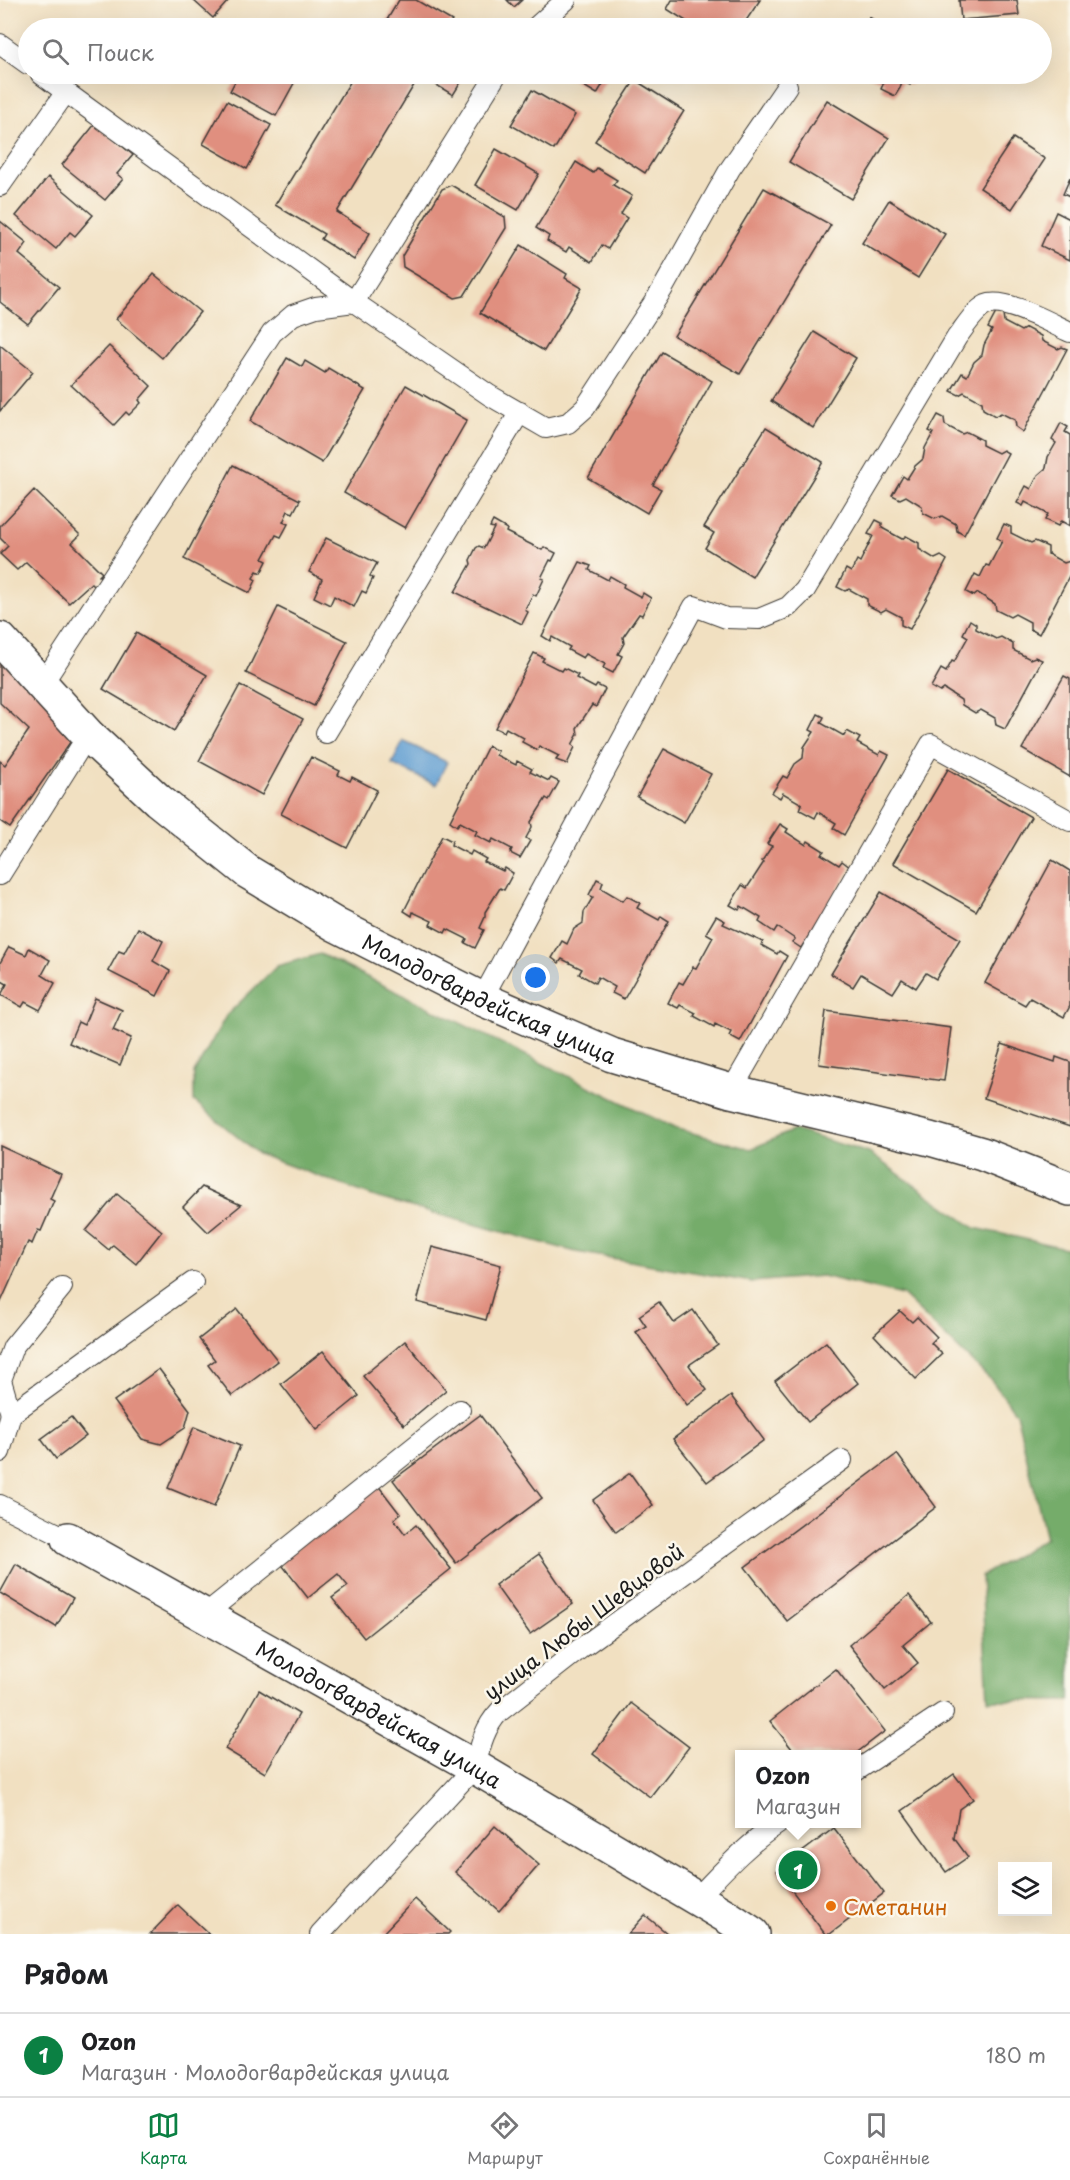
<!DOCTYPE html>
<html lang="ru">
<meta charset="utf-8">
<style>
body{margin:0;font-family:"Playpen Sans",sans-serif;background:#f6f6f6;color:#202124}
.controls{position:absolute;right:18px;bottom:18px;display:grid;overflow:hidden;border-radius:0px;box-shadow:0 6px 24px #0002}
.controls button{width:54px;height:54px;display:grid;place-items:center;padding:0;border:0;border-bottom:2px solid #e0e0e0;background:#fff;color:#202124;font:30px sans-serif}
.you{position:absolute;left:536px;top:978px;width:21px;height:21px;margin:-15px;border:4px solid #fff;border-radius:50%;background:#1a73e8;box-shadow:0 0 0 9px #1a73e833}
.badge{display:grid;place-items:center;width:39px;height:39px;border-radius:50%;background:#0b8043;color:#fff;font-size:20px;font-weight:700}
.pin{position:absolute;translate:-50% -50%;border:3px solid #fff;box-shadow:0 2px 6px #0006}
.popup{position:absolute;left:735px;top:1750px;width:126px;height:78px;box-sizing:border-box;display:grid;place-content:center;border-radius:0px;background:#fff;filter:drop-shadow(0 2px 4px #0005);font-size:20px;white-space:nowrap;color:#757577}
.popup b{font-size:22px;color:#202124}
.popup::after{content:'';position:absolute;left:50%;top:100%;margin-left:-12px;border:12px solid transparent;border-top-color:#fff}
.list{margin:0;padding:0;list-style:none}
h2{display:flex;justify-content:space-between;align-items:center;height:78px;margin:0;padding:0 24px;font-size:26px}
h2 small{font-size:20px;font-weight:400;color:#757577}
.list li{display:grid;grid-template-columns:39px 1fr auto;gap:18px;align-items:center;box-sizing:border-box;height:84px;padding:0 24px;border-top:2px solid #e0e0e0}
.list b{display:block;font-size:22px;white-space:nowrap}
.list p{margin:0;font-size:20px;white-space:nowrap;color:#757577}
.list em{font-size:20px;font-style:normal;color:#757577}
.icon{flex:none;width:33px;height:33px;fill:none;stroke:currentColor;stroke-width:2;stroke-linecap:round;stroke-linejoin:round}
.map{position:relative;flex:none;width:1070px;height:1934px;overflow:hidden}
.search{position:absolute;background:#fff;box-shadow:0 6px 24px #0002;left:18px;right:18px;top:18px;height:66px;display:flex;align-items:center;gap:15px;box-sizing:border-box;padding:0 21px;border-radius:33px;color:#757577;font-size:22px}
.sheet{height:162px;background:#fff}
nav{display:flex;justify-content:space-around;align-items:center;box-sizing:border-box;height:84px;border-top:2px solid #e0e0e0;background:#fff;font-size:16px;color:#757577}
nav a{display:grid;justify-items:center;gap:3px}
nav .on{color:#0b8043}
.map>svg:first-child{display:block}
</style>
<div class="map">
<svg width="1070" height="1934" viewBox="0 0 1070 1934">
<rect width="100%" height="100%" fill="#fbf7ec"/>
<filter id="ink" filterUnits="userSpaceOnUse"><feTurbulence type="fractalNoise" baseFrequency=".0167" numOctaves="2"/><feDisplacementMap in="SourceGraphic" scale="12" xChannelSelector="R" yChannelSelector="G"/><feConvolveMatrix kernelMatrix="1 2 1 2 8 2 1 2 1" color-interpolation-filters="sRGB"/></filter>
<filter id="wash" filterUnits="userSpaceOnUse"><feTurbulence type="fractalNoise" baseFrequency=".008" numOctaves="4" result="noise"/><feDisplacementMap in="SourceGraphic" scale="24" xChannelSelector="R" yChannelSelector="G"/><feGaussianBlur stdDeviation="1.35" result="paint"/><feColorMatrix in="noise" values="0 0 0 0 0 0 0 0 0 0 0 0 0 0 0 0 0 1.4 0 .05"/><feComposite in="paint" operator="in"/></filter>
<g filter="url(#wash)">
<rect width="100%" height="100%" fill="#f1e0c1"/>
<!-- forest -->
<polygon fill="#75ac6a" stroke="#486443" stroke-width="1.5" points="320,954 674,1128 751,1149 794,1130 869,1153 975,1228 1070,1249 1070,1701 988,1700 981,1576 1046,1538 1016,1413 992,1381 902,1295 822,1276 752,1282 576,1252 378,1198 258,1154 194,1101 194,1073 226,1016 277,966"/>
<!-- water -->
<polygon fill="#619ed2" stroke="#3e5d77" stroke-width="1.5" points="403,741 447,762 436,785 392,764"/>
<g id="blocks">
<!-- building -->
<g fill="#e08f7f">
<polygon points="193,0 229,0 213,18"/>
<polygon points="399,0 416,0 452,21 447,28 382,28"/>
<polygon points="507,0 522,0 514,7"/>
<polygon points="672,0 760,0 741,28 697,28 667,9"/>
<polygon points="959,0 1017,0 1019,15 961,20"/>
<polygon points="869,17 879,23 878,26 882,28 864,28"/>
<polygon points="239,74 299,74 276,116 230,91"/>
<polygon points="355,74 466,74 453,95 420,75 337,212 370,233 354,260 321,239 324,234 275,205"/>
<polygon points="564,74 609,74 597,94"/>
<polygon points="865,74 915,74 910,85 902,81 900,88 895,96 881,89 884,82"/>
<polygon points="635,80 684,111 645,173 595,141"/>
<polygon points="532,90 575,115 554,150 511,125"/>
<polygon points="827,100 889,138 851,199 789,162"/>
<polygon points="227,101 271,125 247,169 203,144"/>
<polygon points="95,124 133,155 117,174 123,179 105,200 62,165"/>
<polygon points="1013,138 1045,159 1012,209 980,188"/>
<polygon points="496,149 539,174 518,210 475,185"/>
<polygon points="576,162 593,173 597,168 617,180 613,185 632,196 621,214 627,218 608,249 602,245 592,262 569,247 566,252 547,241 549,236 536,228"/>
<polygon points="48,177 93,215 75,236 70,232 56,249 16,216"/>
<polygon points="1070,178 1070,197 1063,194"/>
<polygon points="451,185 505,217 506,228 464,296 455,298 403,267 402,256 442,189"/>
<polygon points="764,188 831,225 740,374 674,336"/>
<polygon points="889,200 945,234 918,278 862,243"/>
<polygon points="1056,212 1070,219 1070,260 1041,246"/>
<polygon points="0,221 27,243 19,254 59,287 28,324 0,302"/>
<polygon points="521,245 567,274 565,278 582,288 544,351 480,313"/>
<polygon points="154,274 200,312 162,358 116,319"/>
<polygon points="997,311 1003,315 1004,322 1021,331 1026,328 1041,336 1042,341 1058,349 1062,347 1067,349 1023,432 1016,427 1015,420 1001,413 995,416 983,409 982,402 964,392 959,395 951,391 962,373 967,376 974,362 982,355 984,345 992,330 988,328"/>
<polygon points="814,332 856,358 813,428 771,401"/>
<polygon points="0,345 33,372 0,411"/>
<polygon points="109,346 151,386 139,400 141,403 129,415 126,412 114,425 71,385"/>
<polygon points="662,352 712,381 653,485 661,489 647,513 588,478"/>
<polygon points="287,358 302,367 305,361 325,373 328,368 365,390 322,463 250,421"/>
<polygon points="406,385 467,420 405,528 344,493"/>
<polygon points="938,415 944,418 945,425 962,434 967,432 982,440 982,445 998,453 1003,450 1008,453 964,535 957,531 956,524 942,516 935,519 923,513 922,506 906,496 900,499 892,495 903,476 907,479 915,466 923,459 925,448 933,433 929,431"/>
<polygon points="1061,423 1068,427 1065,432 1070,435 1070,526 1061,521 1058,526 1045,520 1048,514 1025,502 1023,506 1017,503 1026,486 1031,489 1038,475 1046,468 1048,457 1056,443 1052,440"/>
<polygon points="766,427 823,462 752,577 705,548 714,533 704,527"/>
<polygon points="233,465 300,500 293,513 288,511 283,522 288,524 281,537 276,535 263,559 267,561 261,573 257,571 253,578 256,580 250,593 184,559"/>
<polygon points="34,490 80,535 72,543 102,573 99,576 101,578 94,586 91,583 69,603 26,562 17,570 0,554 8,546 0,538 0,526"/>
<polygon points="876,520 882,523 882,528 902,539 906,536 919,543 919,549 935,559 941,556 947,560 910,629 901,625 901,617 886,609 881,612 867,605 867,599 849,589 845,591 837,587 846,569 851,572 857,560 860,562 873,536 868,534"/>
<polygon points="493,521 507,529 506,532 542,550 544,547 556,553 552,561 550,560 541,578 544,579 536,596 533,594 525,610 528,612 522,624 455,592 471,564 470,560 476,548 479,546 484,548 494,528 490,527"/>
<polygon points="1004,524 1011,527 1011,533 1031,543 1035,541 1048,547 1048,554 1064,563 1070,561 1070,575 1039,634 1030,629 1030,622 1015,614 1010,617 996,610 995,604 978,593 974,596 966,592 975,574 980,577 986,565 989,566 1002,541 997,538"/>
<polygon points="326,538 377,563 370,576 373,578 366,593 362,591 354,607 334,596 330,605 314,597 322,579 309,572"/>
<polygon points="580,562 591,566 589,570 608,580 610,576 624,584 623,587 641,597 643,593 651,598 642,615 639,614 623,637 624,643 618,654 622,656 613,673 603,668 605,664 586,654 583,658 568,650 570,647 552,637 550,641 542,636"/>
<polygon points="278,607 347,641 314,706 246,673"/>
<polygon points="970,620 976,624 976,629 996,639 1001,637 1013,644 1013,650 1030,659 1035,657 1042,660 1005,729 996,725 995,718 981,710 975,713 962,705 961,700 944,689 940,692 931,687 941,669 946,672 952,661 954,662 968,637 963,634"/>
<polygon points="136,633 207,675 174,731 103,689"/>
<polygon points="0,652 80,728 10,828 0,821 0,761 5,765 29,730 0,703"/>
<polygon points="534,653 544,658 542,661 562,671 564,668 578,675 576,678 595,688 597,685 605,689 596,707 592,705 577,728 578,734 572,745 575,747 567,764 556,760 559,756 539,746 537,750 522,742 524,738 506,728 504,732 495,728"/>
<polygon points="1064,676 1070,679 1070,777 1022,749"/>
<polygon points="240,685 303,719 262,795 199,761"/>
<polygon points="818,714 824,717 821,723 844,736 847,731 860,738 857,743 879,755 881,751 889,755 844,835 833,828 836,823 818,812 815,818 800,810 802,804 783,793 780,798 772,793 783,776 787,778 795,764 803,758 804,747 814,732 810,730"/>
<polygon points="488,746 498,751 496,755 516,765 517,761 532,769 530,772 549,781 551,778 559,782 549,800 546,798 531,822 532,827 526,838 530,841 520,858 510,853 512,849 493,839 491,843 475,835 477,831 460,822 457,826 450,821"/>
<polygon points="664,749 711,774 684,823 637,797"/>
<polygon points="311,757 340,771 338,775 350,781 352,777 377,790 347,848 281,814"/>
<polygon points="948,769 1031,817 976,911 893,863"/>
<polygon points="780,824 788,829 786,832 806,845 808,841 824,851 821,854 839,865 842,861 851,868 801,948 792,942 795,939 777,927 774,932 759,922 761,918 741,906 739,910 730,905 742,885 747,888 764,862 762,861 772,846 767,844"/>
<polygon points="442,836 452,841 451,845 470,855 472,851 486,859 484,862 503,871 505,868 513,873 504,890 500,888 485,912 485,917 480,928 484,930 475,948 465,943 467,939 447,929 445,933 430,925 432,921 413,912 412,916 404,911"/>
<polygon points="1052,860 1070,871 1070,1006 1064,1017 1030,998 1025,1005 985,983"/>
<polygon points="597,879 603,882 601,888 623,901 627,896 640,903 637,908 659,920 661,916 669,921 624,999 612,993 615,987 598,977 595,983 579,974 582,969 562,959 559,963 552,958 562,941 567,944 574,929 583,923 584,912 593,897 589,895"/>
<polygon points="881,892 960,939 936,979 926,973 916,988 902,979 893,993 861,974 853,987 831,974"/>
<polygon points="716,916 725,921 723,924 763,942 761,945 777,954 779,951 787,956 740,1042 729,1036 731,1032 715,1024 714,1027 694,1016 696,1013 680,1005 678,1008 668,1003 679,982 683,984 693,967 696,968 713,937 706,933"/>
<polygon points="138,928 163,941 153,961 170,971 157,996 108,971 119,951 124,953"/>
<polygon points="9,947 26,955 29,948 50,960 42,975 55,983 40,1010 25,1002 22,1007 1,995 7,984 0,980 0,963"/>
<polygon points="95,998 122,1010 113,1030 131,1038 120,1065 69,1043 78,1022 84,1025"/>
<polygon points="826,1011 951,1028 944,1081 819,1064"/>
<polygon points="1002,1044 1055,1062 1056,1057 1070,1062 1070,1127 984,1098"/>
<polygon points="0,1146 61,1174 50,1199 54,1201 41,1231 38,1230 32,1244 28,1242 0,1304"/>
<polygon points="202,1187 241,1205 208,1232 183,1207"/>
<polygon points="117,1194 162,1231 136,1264 113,1245 109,1250 86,1231"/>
<polygon points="432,1247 501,1265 486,1320 417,1302"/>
<polygon points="659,1302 674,1323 693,1310 718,1345 689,1365 707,1390 687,1405 636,1332 646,1326 639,1316"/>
<polygon points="237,1309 278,1361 232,1396 208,1365 215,1360 199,1339"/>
<polygon points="900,1311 912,1322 917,1317 937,1337 931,1343 942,1354 916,1379 874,1335"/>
<polygon points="405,1341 446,1390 404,1425 363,1376"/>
<polygon points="826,1342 858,1383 808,1422 775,1381"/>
<polygon points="323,1351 359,1396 317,1430 281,1384"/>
<polygon points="159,1369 190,1410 185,1428 161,1444 142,1439 114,1401"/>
<polygon points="731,1396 764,1440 707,1482 673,1439"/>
<polygon points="480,1415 542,1498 456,1563 393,1480"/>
<polygon points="71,1417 86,1436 56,1459 41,1439"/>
<polygon points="194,1427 240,1446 214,1507 168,1488"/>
<polygon points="897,1454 936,1507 787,1621 745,1567"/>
<polygon points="630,1473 653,1505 616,1532 593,1500"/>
<polygon points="377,1484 400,1514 394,1519 405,1534 416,1525 451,1569 364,1638 332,1598 348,1586 338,1574 308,1598 279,1561"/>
<polygon points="539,1554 573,1604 530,1634 495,1585"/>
<polygon points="16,1564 73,1598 56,1627 0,1593"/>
<polygon points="909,1595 931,1622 903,1645 918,1663 885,1690 849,1645"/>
<polygon points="836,1669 885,1731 855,1754 796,1754 770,1721"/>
<polygon points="259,1690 299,1714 265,1773 225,1749"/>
<polygon points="631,1703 689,1747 650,1797 593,1754"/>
<polygon points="954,1774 973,1799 959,1809 954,1838 968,1857 946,1872 902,1811"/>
<polygon points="495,1826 539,1865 499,1911 455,1872"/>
<polygon points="834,1828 884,1893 830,1934 825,1934 777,1871"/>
<polygon points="415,1899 450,1932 448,1934 382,1934"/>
<polygon points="178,1905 209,1934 150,1934"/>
<polygon points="645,1915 668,1934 628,1934"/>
</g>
</g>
</g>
<g filter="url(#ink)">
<use href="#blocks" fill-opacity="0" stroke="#3c3935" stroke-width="1.5"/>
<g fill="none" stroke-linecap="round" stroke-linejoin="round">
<!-- lane casing -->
<g stroke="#3c3935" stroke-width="22">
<g id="lane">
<polyline points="535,28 566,0"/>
<polyline points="0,44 28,64"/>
<polyline points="41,74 354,302 489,395 546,428 568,423 585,408 662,290 730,169 787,86"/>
<polyline points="0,186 66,92"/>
<polyline points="41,686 272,333 293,315 316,307 354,302 497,74"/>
<polyline points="326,733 520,412"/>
<polyline points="0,875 88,735"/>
<path d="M482,999L694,606L726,618L759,619L788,607L805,590L957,337C965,327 974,311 986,305C1005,297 1050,323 1070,332"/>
<polyline points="731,1091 931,744 1070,821"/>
<polyline points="11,1414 1,1380 13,1347 62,1287"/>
<polyline points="0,1452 11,1414 193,1282"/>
<polyline points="0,1505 68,1539"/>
<polyline points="204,1615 460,1410"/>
<polyline points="856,1771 943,1713"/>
<path d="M696,1899C722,1872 747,1844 778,1824"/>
<path d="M320,1934L475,1767C480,1747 484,1728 499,1712L581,1648L842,1460"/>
</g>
</g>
<!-- street casing -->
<g stroke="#3c3935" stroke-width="36">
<g id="street">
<path id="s1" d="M0,639L88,735L158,800L248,872L336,925L482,999L612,1055L731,1091L930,1139L982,1154L1070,1189"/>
<path id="s2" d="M68,1539L475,1767L726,1916L753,1934"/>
</g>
</g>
<!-- lane -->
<use href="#lane" stroke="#fff" stroke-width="20"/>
<!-- street -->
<use href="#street" stroke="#fff" stroke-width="33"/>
</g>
</g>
<!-- markers -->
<circle fill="#e8710a" stroke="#fbf7ec" stroke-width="2" cx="831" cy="1906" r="6"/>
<g text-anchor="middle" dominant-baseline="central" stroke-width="5" stroke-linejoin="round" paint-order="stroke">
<!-- street labels -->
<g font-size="21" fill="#1c1c1c" stroke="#fbf7ec">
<text stroke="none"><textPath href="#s1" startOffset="614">Молодогвардейская улица</textPath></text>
<text transform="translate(583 1621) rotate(-37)">улица Любы Шевцовой</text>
<text stroke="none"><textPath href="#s2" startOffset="357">Молодогвардейская улица</textPath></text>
</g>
<!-- food labels -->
<g font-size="21" fill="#c56008" stroke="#fbf7ec" text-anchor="start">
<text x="843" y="1906">Сметанин</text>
</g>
</g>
</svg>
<div class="controls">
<button><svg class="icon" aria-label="layers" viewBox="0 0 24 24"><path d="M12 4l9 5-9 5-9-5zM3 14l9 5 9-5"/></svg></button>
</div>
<div class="you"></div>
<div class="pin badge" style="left:798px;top:1870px">1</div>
<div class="popup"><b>Ozon</b>Магазин</div>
<div class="search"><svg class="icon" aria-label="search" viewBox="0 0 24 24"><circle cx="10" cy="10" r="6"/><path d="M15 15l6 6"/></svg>Поиск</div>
</div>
<section class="sheet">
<h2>Рядом<small></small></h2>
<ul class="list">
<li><span class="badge">1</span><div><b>Ozon</b><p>Магазин · Молодогвардейская улица</p></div><em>180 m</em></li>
</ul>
</section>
<nav>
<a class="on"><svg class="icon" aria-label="map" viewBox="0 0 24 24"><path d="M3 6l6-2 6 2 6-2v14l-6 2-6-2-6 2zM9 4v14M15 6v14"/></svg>Карта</a>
<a><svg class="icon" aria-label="directions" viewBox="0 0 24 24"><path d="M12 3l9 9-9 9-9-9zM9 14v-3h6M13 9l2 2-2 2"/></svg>Маршрут</a>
<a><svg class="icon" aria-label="saved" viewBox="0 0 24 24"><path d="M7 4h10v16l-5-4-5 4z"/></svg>Сохранённые</a>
</nav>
